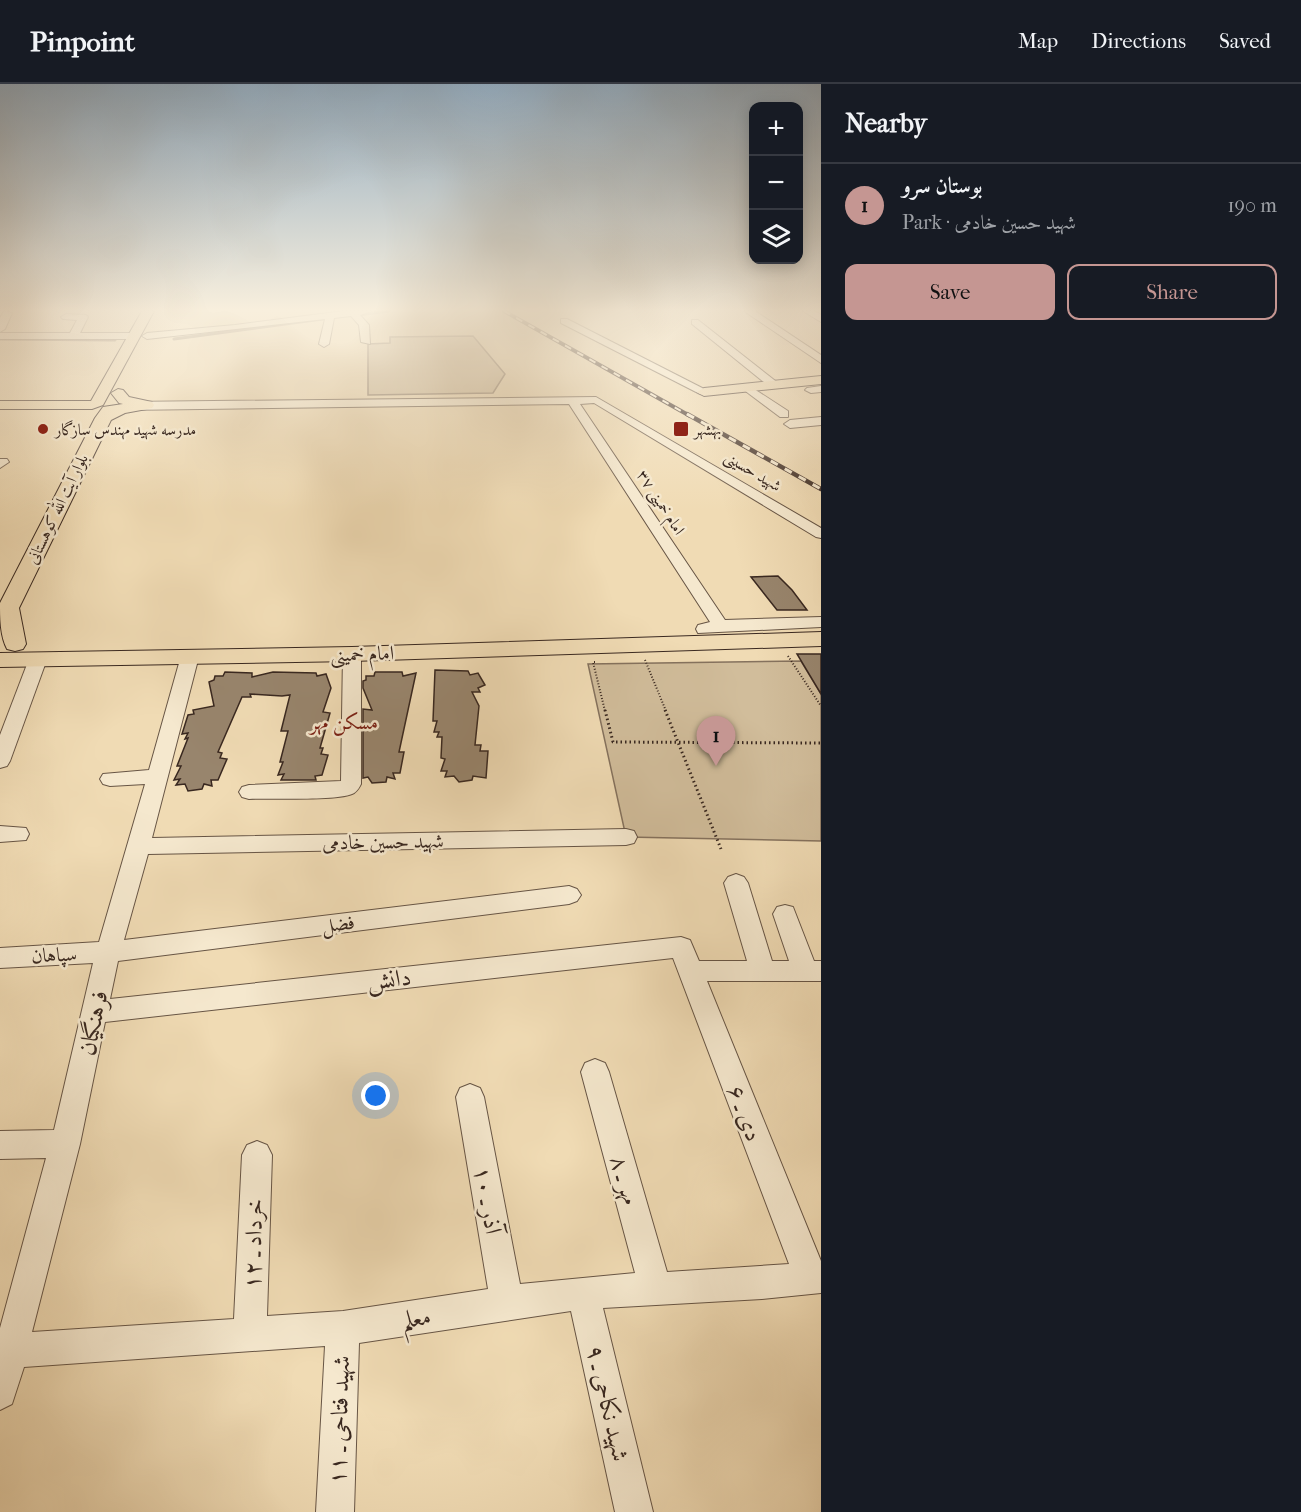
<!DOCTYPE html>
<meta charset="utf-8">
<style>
body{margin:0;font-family:"IM FELL French Canon",Amiri,serif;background:#242831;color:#f1f3f6}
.controls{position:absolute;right:18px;top:18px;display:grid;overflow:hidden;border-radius:12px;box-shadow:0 3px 15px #0003}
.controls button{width:54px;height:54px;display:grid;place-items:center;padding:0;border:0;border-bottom:2px solid #363941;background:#171b24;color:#f1f3f6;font:30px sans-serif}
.you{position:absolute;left:376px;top:1012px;width:21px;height:21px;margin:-15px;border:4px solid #fff;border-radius:50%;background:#1a73e8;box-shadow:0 0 0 9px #1a73e833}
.badge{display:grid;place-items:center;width:39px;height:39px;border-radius:50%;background:#c59692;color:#111;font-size:20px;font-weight:700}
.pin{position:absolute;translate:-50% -50px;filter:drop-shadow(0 2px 3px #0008)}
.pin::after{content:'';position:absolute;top:32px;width:21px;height:18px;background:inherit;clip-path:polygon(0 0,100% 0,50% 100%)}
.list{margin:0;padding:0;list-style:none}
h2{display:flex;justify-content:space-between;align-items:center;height:78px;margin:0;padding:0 24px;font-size:26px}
h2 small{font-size:20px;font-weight:400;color:#9ea1a6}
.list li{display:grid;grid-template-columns:39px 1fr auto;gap:18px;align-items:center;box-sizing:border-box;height:84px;padding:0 24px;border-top:2px solid #363941}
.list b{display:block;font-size:22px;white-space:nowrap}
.list p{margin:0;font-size:20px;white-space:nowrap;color:#9ea1a6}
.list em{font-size:20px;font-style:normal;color:#9ea1a6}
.actions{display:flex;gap:12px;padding:18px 24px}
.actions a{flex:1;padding:14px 0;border:2px solid #c59692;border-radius:12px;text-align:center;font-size:21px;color:#c59692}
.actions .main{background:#c59692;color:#111}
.icon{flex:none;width:33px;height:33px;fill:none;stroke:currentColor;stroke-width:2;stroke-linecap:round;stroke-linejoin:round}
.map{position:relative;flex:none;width:821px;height:1428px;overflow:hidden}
header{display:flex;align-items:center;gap:36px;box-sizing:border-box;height:84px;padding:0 30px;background:#171b24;border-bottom:2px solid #363941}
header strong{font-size:28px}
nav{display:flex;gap:33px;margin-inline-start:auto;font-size:21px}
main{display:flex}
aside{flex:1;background:#171b24}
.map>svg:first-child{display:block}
</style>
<header>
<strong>Pinpoint</strong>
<nav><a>Map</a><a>Directions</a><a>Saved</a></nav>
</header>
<main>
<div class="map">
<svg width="821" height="1428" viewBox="0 0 821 1428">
<rect width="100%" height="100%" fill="#f0dbb4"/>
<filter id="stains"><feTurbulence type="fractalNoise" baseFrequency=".00333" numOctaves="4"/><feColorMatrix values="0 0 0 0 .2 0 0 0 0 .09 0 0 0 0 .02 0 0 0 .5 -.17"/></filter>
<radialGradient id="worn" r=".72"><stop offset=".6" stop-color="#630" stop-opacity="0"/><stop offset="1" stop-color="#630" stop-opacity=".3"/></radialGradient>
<!-- green -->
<g fill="#d1bd9b" stroke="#85725e" stroke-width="1.5">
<polygon points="473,252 505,290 493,309 368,311 368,260 390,259 390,253"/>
<polygon points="801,577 821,610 821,757 626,753 588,580"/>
</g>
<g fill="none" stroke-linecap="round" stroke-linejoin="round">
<!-- stream -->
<g stroke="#826f5b" stroke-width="3">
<polyline points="357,231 389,227"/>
<polyline points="0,255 115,256"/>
<polyline points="174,255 330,234"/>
</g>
</g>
<!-- building -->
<g fill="#98856d" stroke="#392820" stroke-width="1.5">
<polygon points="778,492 792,506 807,526 777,526 751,493"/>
<polygon points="797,570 821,570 821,610"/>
<polygon points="435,586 468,587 470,591 478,589 485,601 478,604 480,608 472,608 479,622 475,661 481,661 480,667 488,667 486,694 473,692 472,696 459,698 454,692 445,693 447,687 441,687 445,675 441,674 442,653 437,653 439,648 434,648 437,637 433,637"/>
<polygon points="225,588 252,589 252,593 273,588 316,589 317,592 326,590 331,604 323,628 330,629 320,664 323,664 321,670 328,671 322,691 315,692 316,696 281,696 284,690 278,691 283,678 280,678 288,647 281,647 290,611 282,612 250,610 251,613 242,613 218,668 222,669 220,674 227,675 218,696 211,696 212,702 204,700 202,705 188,707 185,700 176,701 180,695 174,696 181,682 177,682 188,654 185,655 188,649 182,650 188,631 194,630 193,626 214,622 209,598 214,596 215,592 223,592"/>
<polygon points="375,588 402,588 403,592 416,589 399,668 404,668 400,689 393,689 395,695 387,693 386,698 372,699 368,693 363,694 363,625 372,626 363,604 363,597 366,596 366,592 374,592"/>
</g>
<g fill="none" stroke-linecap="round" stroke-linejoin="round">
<!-- minor casing -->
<g stroke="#675545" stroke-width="2">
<g id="minor">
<polygon points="4,227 12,229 5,245 0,248 0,234"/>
<polygon points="344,227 372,227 360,231 369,241 370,260 361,258 359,241 351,232 334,234 329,260 324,263 319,260 325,235 147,255 142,252 147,249 235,241"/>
<polygon points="744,227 755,227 821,271 821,279"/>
<polygon points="803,227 815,227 821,231 821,238"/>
<polygon points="66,230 86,231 88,233 80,249 133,249 138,252 133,255 0,255 0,249 70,249 77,236 63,235 61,233"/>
<polygon points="561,235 567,235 710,308 704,311 700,310 561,239"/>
<polygon points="692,236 698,236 778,299 778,303 770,303 692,240"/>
<polygon points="748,301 788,327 788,333 780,333 744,306 742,304"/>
<polygon points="821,302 821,308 811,309 805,306 807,304"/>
<polygon points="596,313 821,444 821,454 816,453 594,319 580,320 725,536 821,533 821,543 698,549 696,545 698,541 710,538 569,320 127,326 121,322 127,318"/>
<polygon points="821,333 821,341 790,344 784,340 790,336"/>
<polygon points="0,375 7,375 9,378 0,384"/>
<path d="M352,565L358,566L361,570V700C359,704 357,708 352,710C335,717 271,714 249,715L242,713L239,708L242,703L249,701L341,697L343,570L346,566Z"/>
<path d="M190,567L196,568L199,572L152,754L626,745L634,747L637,753L634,759L626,761L148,770L124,856L569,802L577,805L581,811L577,817L569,820L118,877L110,915L681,853L690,856L699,877H747L724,799L728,793L736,790L744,793L748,799L772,877H789L773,830L777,823L785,821L793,823L814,877H821V897H707L821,1177V1209L762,1215L603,1224L653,1428H615L571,1227L359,1259L354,1428H316L325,1262L24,1283L12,1320L0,1326V1244L46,1074L0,1075V1047L54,1046L93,879L0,884V864L99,858L145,700L110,702L103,700L100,695L103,690L149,686L181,572L184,568ZM673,874L789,1180L667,1188L609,988L605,979L595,975L585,979L581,988L635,1189L520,1200L484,1013L480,1004L470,1000L460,1004L456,1013L488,1205L343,1227L267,1232L272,1071L267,1061L257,1057L247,1061L242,1071L234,1235L32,1248L80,1060L105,938Z"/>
<polygon points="38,570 44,571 47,575 10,677 7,682 0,684 0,651 29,575 32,571"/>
<polygon points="0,742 26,744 29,750 26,756 0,758"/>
</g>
</g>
<!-- major casing -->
<g stroke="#392820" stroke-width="2">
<g id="major">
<polygon points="142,227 154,227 103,321 92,325 0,325 0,317 91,317"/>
<polygon points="821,292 821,300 704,312 697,308 704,304"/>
<path d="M118,305L123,306L129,313L152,318L154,321L152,324L125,329L111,336L19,524L26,560L23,565L15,567L7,565C0,552 0,533 0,519L95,334L103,323L123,320L119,319L111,309Z"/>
<polygon points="821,548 821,562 352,577 0,583 0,569 352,563"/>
</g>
</g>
<!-- path-far1 -->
<g stroke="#392820" stroke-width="2" stroke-dasharray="1 2" stroke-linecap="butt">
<polyline points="788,572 821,622"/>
<polyline points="645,576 666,627"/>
<polyline points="595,578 593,578 605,627"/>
</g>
<!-- path -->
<g stroke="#392820" stroke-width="3" stroke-dasharray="1.5 3" stroke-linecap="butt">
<polyline points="605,626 613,658 821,659"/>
<polyline points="665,626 721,765"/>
</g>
<!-- minor -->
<use href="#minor" fill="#f5e8ce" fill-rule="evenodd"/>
<!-- major -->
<use href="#major" fill="#f0dbb4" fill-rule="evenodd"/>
<!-- rail-far1 casing -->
<g stroke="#392820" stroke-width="4">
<polyline id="rail-far1" points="504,227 690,332"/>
</g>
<!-- rail casing -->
<g stroke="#392820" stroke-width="4.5">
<polyline id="rail" points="687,330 821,405"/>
</g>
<!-- rail-far1 -->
<use href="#rail-far1" stroke="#f5e8ce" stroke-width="2" stroke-dasharray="7" stroke-linecap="butt"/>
<!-- rail -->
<use href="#rail" stroke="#f5e8ce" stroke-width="3" stroke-dasharray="8" stroke-linecap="butt"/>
</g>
<!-- sky -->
<linearGradient id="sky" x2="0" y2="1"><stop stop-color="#92abbf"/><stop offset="0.53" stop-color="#f8efdd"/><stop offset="1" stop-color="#f8efdd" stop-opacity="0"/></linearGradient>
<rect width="821" height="427" fill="url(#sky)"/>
<!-- markers -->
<g fill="#8f2418" stroke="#f5e8ce" stroke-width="2">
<circle cx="43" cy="345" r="6"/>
<rect x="673" y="337" width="16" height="16" rx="3"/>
</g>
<g text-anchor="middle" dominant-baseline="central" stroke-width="5" stroke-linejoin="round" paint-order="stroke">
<!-- far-poi labels -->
<g font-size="16" fill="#392820" stroke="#f5e8ce" text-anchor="start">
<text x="55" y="345">مدرسه شهید مهندس سازگار</text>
<text x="694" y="345">بهشهر</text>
</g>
<!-- far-street labels -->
<g font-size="16" fill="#392820" stroke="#f5e8ce">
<text transform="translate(753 387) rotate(31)">شهید حسینی</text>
<text transform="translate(661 418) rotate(57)">امام خمینی ۳۷</text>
<text transform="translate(57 425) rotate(-64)">بلوار آیت الله کوهستانی</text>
</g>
<!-- street labels -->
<g font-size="20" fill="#392820" stroke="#f5e8ce">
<text transform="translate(362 570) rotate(-2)">امام خمینی</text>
<text transform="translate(383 758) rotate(-1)">شهید حسین خادمی</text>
<text transform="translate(338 840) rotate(-7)">فضل</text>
<text transform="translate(54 871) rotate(-3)">سپاهان</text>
</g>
<!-- neighbourhood labels -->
<g font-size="21" fill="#7a1f14" stroke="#f5e8ce">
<text x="344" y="638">مسکن مهر</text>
</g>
<!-- near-street labels -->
<g font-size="24" fill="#392820" stroke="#f5e8ce">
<text transform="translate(389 895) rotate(-6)">دانش</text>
<text transform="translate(93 939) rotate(-78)">فرهنگیان</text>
<text transform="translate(745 1029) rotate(69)">دی ـ ۶</text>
<text transform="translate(625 1096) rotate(74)">مهر ـ ۸</text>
<text transform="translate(488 1116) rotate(80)">آذر ـ ۱۰</text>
<text transform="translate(253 1160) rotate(-88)">خرداد ـ ۱۲</text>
<text transform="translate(416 1234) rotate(-10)">معلم</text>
<text transform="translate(608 1319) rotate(77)">شهید نکاحی ـ ۹</text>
<text transform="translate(339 1336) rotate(-88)">شهید فتاحی ـ ۱۱</text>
</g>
</g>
<rect width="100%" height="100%" filter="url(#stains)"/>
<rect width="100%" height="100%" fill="url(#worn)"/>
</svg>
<div class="controls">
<button>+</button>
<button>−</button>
<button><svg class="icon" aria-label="layers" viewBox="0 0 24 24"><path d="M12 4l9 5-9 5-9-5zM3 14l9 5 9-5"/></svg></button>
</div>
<div class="you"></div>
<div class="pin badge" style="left:716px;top:682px">1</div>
</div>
<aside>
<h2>Nearby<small></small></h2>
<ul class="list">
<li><span class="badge">1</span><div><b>بوستان سرو</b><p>Park · شهید حسین خادمی</p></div><em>190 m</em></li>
</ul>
<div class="actions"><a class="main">Save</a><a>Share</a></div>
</aside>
</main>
